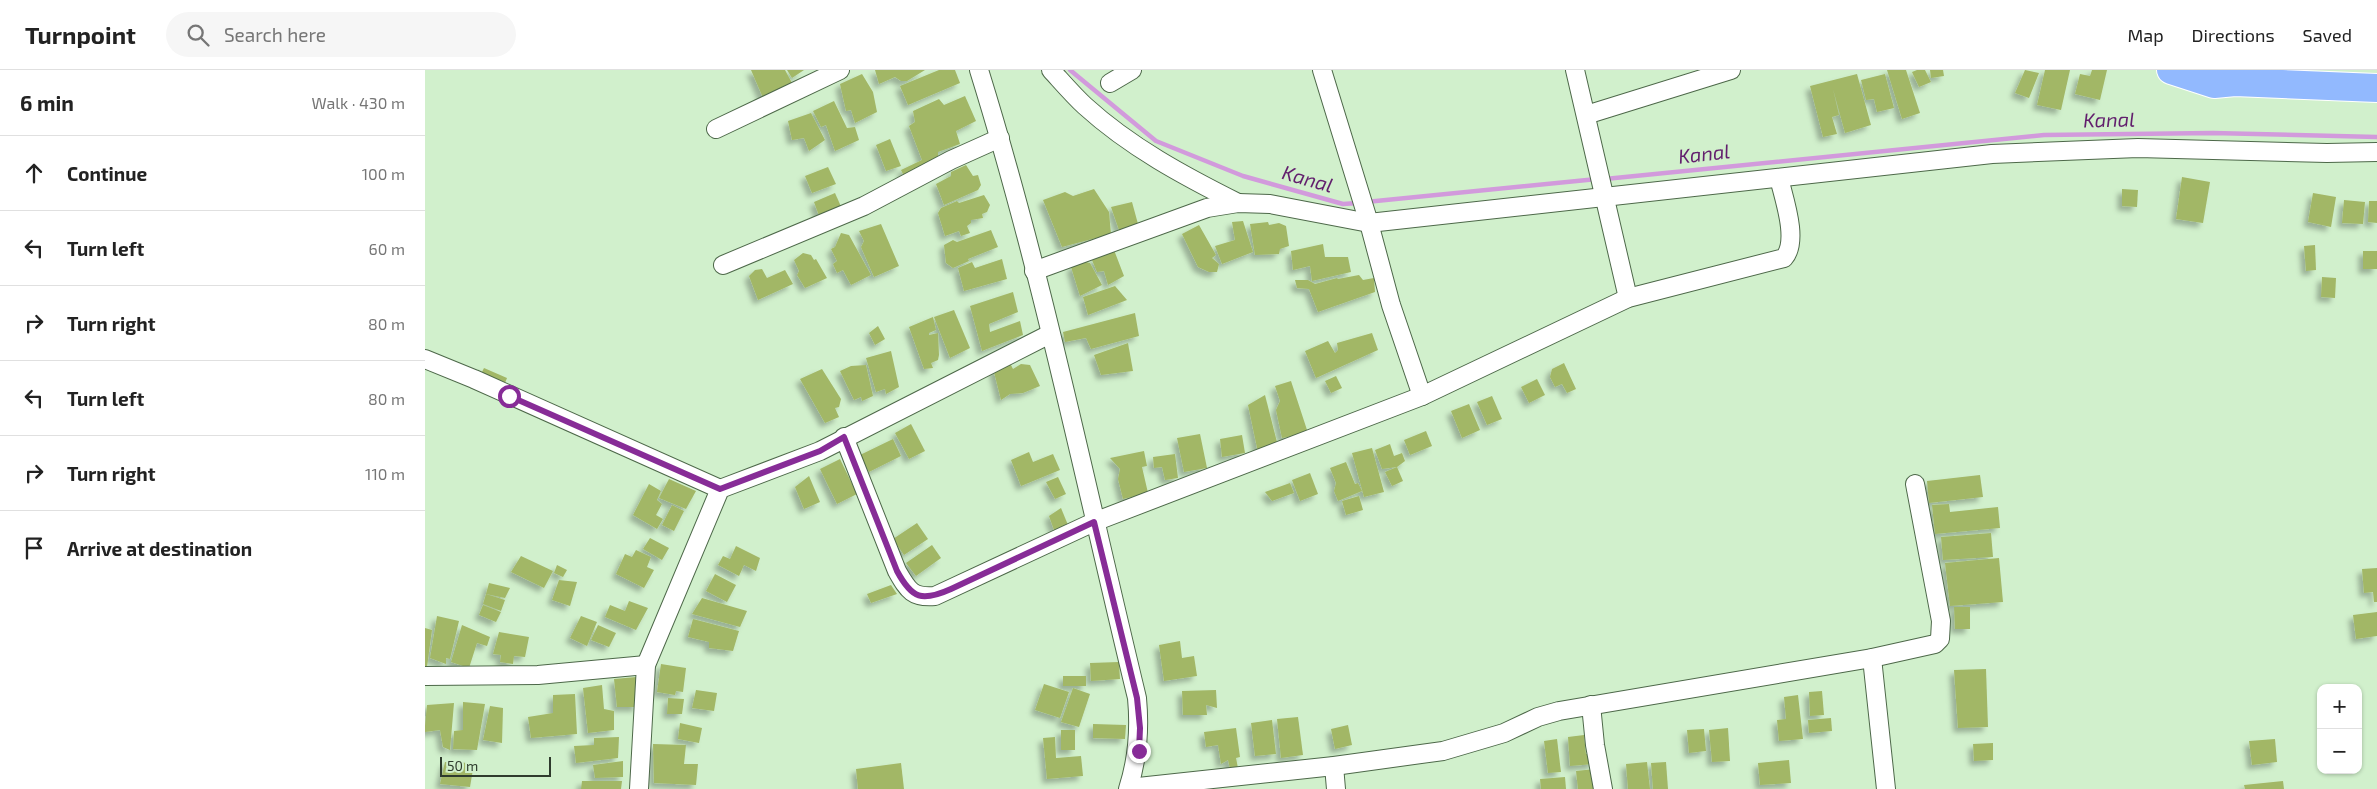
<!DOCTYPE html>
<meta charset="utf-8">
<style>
body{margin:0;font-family:"Exo 2",sans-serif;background:#f6f6f6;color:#222}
.controls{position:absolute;right:15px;bottom:15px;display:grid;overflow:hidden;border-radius:10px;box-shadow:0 1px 4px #0004}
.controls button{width:45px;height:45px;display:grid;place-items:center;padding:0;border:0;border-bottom:1px solid #e0e0e0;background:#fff;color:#222;font:25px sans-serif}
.scale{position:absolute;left:15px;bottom:12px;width:111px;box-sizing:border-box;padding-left:5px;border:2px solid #2f3b2d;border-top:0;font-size:14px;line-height:18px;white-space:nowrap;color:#2f3b2d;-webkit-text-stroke:4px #d1f0cc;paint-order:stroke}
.stop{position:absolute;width:15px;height:15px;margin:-11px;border:4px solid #872c97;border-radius:50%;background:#fff}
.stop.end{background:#872c97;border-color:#fff;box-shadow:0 1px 5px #0008}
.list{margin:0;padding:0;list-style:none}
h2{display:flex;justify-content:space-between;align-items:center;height:65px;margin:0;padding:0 20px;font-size:21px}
h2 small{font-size:16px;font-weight:400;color:#767676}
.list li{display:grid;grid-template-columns:32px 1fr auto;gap:15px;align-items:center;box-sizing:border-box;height:75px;padding:0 20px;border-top:1px solid #e0e0e0}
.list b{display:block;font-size:19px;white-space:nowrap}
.list em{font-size:16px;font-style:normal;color:#767676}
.icon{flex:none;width:28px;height:28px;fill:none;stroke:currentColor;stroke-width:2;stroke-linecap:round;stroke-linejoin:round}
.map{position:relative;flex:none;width:1952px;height:719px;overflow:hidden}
header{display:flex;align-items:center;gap:30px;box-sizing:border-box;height:70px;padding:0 25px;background:#fff;border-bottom:1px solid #e0e0e0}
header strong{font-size:24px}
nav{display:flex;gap:28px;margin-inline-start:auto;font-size:18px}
.search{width:350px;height:45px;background:#f6f6f6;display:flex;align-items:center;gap:12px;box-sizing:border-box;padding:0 18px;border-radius:28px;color:#767676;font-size:19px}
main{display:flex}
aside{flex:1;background:#fff}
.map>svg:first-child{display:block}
</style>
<header>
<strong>Turnpoint</strong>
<div class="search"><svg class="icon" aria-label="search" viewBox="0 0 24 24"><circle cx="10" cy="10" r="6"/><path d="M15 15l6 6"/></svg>Search here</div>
<nav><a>Map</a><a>Directions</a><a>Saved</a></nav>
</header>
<main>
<aside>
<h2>6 min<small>Walk · 430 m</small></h2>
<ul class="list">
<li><svg class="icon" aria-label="ahead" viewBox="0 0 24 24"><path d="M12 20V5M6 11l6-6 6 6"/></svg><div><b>Continue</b></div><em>100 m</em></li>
<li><svg class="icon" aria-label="left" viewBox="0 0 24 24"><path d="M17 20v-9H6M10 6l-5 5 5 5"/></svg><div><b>Turn left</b></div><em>60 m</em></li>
<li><svg class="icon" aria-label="right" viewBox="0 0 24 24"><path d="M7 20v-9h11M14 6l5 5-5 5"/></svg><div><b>Turn right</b></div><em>80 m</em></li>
<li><svg class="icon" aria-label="left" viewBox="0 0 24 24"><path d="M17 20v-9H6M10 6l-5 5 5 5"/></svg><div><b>Turn left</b></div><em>80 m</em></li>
<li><svg class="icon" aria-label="right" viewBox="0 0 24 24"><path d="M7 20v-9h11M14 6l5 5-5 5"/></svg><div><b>Turn right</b></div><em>110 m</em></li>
<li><svg class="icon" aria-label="arrive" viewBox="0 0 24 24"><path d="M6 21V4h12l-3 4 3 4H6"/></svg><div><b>Arrive at destination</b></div></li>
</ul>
</aside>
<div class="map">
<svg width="1952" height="719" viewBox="0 0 1952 719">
<defs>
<filter id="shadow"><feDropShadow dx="-4.5" dy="4.5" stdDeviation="2.5" flood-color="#0004"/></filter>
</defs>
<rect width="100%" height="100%" fill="#d1f0cc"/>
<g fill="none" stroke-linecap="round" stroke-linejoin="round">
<!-- stream -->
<g stroke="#d29adc" stroke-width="4.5">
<polyline points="645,0 731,71 818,106 918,134 933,133"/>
<polyline points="1180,109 1619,65 1788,63 1952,67"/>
<polyline points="941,132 1172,109"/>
</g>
</g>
<!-- building -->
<g fill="#a2b766" filter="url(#shadow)">
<polygon points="326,0 360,0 367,13 339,30"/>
<polygon points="362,0 379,0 367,8"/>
<polygon points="450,0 500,0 482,11 476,11 470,7 454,14"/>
<polygon points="514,0 530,0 535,13 483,35 475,16"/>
<polygon points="1462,0 1481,0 1495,43 1477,49"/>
<polygon points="1492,0 1500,0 1506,12 1494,17 1487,2"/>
<polygon points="1505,0 1518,0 1519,6 1506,8"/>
<polygon points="1600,0 1614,3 1604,28 1590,23"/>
<polygon points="1620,0 1645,0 1636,40 1612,35"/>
<polygon points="1667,0 1682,0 1675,30 1650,24 1655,4 1665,6"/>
<polygon points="437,4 448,22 452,42 430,53 426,40 421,41 415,14"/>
<polygon points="1432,4 1446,55 1420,63 1408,19 1414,45 1407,47 1412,64 1398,67 1385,16"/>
<polygon points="1460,4 1469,38 1452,42 1449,29 1441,30 1436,10"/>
<polygon points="540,26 551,51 531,61 535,74 513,82 513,94 481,110 476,100 497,90 484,56 490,52 488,41 514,29 519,35"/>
<polygon points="409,31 422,58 430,57 434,70 410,81 401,55 396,57 388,41"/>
<polygon points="386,43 400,70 384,81 379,68 367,70 363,51"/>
<polygon points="465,69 476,96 461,101 451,75"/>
<polygon points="541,95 548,106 553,105 556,115 553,120 519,135 511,114 526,106 526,102"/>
<polygon points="403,97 411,114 387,123 380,106"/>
<polygon points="1757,107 1785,112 1778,153 1751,149"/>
<polygon points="669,119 684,142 686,164 637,177 618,130 640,122 648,126"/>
<polygon points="1697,119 1713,120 1712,137 1697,136"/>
<polygon points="410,123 418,141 396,151 389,132"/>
<polygon points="1888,123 1911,127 1906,157 1883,152"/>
<polygon points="559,125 565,135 562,142 557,144 558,148 546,150 546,153 542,156 545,163 536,166 534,161 520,166 513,143 516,138 532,131 534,133"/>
<polygon points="1919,130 1940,132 1938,154 1917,153"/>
<polygon points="1944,131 1952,131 1952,153 1943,152"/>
<polygon points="707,132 713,154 694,160 686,137"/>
<polygon points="818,151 828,182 797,194 790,176 810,170 807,152"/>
<polygon points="843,152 844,155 854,153 861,156 864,176 855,179 854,184 830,185 825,154"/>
<polygon points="456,154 474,196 449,207 436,177 439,171 434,161"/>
<polygon points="774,155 791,185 787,188 794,194 792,202 784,202 773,197 757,164"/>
<polygon points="566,160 573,177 543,189 544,191 528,198 521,193 519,175 528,170 532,172"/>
<polygon points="416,163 424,165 446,205 426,215 418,200 412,203 408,194 412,191 406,179 410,177"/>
<polygon points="898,174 900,187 923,187 926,202 887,211 885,196 868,200 866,181"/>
<polygon points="1890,175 1891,200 1881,201 1879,176"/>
<polygon points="689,180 699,206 683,215 679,201 672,202 667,190"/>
<rect x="1938" y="181" width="14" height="18"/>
<polygon points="378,183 386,185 389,190 391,189 402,208 380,218 372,205 374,201 369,190"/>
<polygon points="577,189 582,209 539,221 533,198 547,192 550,198"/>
<polygon points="657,191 665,193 677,215 655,226 646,197"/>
<polygon points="337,199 342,208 360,200 368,214 333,230 324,206 330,200"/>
<polygon points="934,205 938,210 949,208 950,222 893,242 884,219 872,218 870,210 883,210 890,214 912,208 913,209"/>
<polygon points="1897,207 1911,208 1910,228 1896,227"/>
<polygon points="690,216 702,230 663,245 658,227"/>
<polygon points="588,222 593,242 564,254 565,262 595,251 598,265 557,281 545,236"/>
<polygon points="529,240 545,278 525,288 509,247"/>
<polygon points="710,243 714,266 666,279 661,268 640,272 638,262"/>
<polygon points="508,247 511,260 504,263 504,265 513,263 514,285 513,290 506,293 508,298 499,299 484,257"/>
<polygon points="453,256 460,269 450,275 444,263"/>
<polygon points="947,263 953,280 891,308 880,281 903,271 910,283 913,280 912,273"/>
<polygon points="703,273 708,301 676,305 669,285"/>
<polygon points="466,281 474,317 461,324 460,319 451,322 441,288"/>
<polygon points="585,293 588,299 596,294 605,295 615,316 598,323 585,324 576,330 568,298"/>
<polygon points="1139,293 1151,319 1142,323 1137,314 1130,317 1125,307 1127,299"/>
<polygon points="441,295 448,326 437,331 436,327 429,330 415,301 426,296"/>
<polygon points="59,298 82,308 78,318 54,308"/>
<polygon points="397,299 416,329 414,337 410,338 414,347 400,353 375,309"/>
<polygon points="911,306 917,318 906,323 900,311"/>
<polygon points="1112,309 1120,325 1104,333 1096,317"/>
<polygon points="866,311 883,363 857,368 851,340 855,331 850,316"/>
<polygon points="840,325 855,384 835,392 823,335"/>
<polygon points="1067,326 1077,349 1062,355 1052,332"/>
<polygon points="1044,334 1055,360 1037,368 1026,341"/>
<polygon points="486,354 500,381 484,389 470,363"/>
<polygon points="1001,361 1007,376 985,385 979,370"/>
<polygon points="775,364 782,398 759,402 752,368"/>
<polygon points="817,365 820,383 797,387 795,369"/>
<polygon points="468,369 476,386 444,402 435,385"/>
<polygon points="965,374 969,386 977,383 980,391 972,397 978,411 967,416 960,402 972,397 957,399 950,380"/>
<polygon points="947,378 959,422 939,427 927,383"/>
<polygon points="719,381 722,396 717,397 723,423 698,429 693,409 695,399 685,388"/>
<polygon points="604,382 608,392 628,384 635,400 596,416 586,390"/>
<polygon points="750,384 753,408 740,410 737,397 729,398 728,387"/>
<polygon points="415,389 432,424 412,434 395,399"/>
<polygon points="921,392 930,414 933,413 937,421 913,431 909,421 911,413 905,398"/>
<polygon points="885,403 893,424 875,431 867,410"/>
<polygon points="1555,405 1558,427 1504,433 1502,411"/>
<polygon points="384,406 395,432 379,439 370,417"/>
<polygon points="633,407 641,424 630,429 621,412"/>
<polygon points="244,409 271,421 261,439 234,428"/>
<polygon points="865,413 869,423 847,431 840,422"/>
<polygon points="224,414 236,421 232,430 237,434 231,445 238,449 232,459 208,445"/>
<polygon points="934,426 938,440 921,445 917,431"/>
<polygon points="1524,434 1525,442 1573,437 1575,458 1510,464 1507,435"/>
<polygon points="247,435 259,441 249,461 237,455"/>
<polygon points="636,438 643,455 629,460 624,446"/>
<polygon points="492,453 503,469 479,485 468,469"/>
<polygon points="1566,463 1568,487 1518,490 1516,467"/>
<polygon points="225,468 244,478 237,490 218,479"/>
<polygon points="507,475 516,488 491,506 481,493"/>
<polygon points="311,476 335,488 331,501 319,495 314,506 293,495 298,486 305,489"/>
<polygon points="211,480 226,487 222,497 229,500 219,518 191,504 200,484 207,487"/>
<polygon points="96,486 128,501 119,518 86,502"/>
<polygon points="1574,488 1578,532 1525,536 1520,493"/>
<polygon points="132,495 142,500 138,507 129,503"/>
<polygon points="1952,498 1952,532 1949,532 1948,522 1939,523 1937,499"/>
<polygon points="290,504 311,515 302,532 281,521"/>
<polygon points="134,510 152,512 145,536 127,530"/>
<polygon points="64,513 85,518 80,528 61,524"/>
<polygon points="466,515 472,524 446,533 442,524"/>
<polygon points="61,524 80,530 76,541 58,534"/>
<polygon points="277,528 322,541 315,557 267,544"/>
<polygon points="204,531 223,538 211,560 180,547 185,535 200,541"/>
<polygon points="58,535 76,542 71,552 54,545"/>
<polygon points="1529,537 1545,537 1545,559 1530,559"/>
<polygon points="1952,542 1952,566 1931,569 1928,545"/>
<polygon points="12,546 34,551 25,589 21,588 21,594 5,588"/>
<polygon points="156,546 172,552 162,576 145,568"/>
<polygon points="268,549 314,561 308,581 284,578 284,572 263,567"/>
<polygon points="37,555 65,567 62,576 52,573 44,598 26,592"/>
<polygon points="173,555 191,563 184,577 166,570"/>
<polygon points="0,558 7,560 2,597 0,597"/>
<polygon points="74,562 104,567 100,587 89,586 88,594 75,592 76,585 68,584"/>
<polygon points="755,571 757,588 769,586 772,606 739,611 734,575"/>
<polygon points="694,592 695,609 666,611 665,593"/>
<polygon points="236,594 261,598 258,622 251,621 250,625 232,622"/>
<polygon points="1561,599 1563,657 1533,658 1529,600"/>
<rect x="638" y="606" width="23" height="10"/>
<polygon points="211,607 213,637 192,637 189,609"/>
<polygon points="619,614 644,622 635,648 610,640"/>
<polygon points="177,615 179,639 189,641 189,660 163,663 158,618"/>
<polygon points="648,618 665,624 654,657 636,652"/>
<polygon points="271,620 292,623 289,641 267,638"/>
<polygon points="791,620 792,638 781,635 782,645 758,645 757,621"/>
<polygon points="1397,621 1399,645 1385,646 1384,622"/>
<polygon points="150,624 152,664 106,668 103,647 128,643 128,625"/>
<polygon points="1373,625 1378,669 1354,671 1352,650 1361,649 1359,627"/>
<polygon points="243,628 259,629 257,644 242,644"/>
<polygon points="38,632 60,634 52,680 28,679 29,661 38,660"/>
<polygon points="29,633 25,680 18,677 15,660 0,662 0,656 2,635"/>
<polygon points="65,636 78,638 77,673 58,670"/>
<polygon points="873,647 878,685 856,688 852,649"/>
<polygon points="1406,648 1407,661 1384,663 1383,650"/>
<polygon points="847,650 851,684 830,686 826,653"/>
<polygon points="255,653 277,658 274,673 253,669"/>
<polygon points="668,654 701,655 700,669 668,668"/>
<polygon points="923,655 927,675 910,679 906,659"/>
<polygon points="811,658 815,687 811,688 813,698 805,699 803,690 796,694 793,675 781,677 779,662"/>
<polygon points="1303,658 1305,691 1287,692 1284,660"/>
<polygon points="1279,659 1281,681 1264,683 1262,660"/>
<rect x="636" y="660" width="14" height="20"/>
<polygon points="1159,665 1161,684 1168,684 1169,694 1145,696 1143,667"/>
<polygon points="194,667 193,688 151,693 149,676 169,675 169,668"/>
<polygon points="630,667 631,688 656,686 658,706 622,709 618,668"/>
<polygon points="1132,669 1136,702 1123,703 1119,671"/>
<polygon points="1850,669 1852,692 1827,695 1824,671"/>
<polygon points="1568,673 1568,690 1549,691 1548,674"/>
<polygon points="228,674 261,675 259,694 273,694 271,715 229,713"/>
<polygon points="1364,690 1366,713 1335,715 1333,693"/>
<polygon points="198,691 198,707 170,708 168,695"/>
<polygon points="20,692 49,693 45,717 15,714"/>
<polygon points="1222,692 1225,719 1203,719 1201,694"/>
<polygon points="1241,692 1243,719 1228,719 1226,693"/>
<polygon points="476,693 479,719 433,719 431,699"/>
<polygon points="1170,699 1171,719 1153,719 1151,701"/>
<polygon points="1140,707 1141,719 1116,719 1115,709"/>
<polygon points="157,711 197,711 196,719 156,719"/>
<polygon points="1858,711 1859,719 1820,719 1819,715"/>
</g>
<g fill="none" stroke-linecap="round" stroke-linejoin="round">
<!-- street casing -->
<g stroke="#4d6849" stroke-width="20">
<g id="street">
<path d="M554,0C618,206 661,418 712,628C715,660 713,688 703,719"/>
<path d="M626,0C637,12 648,25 660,36C705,77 759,106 813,133"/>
<polyline points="897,0 944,153 966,235 997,326"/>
<polyline points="1150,0 1203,228"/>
<polyline points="685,13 707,0"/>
<polyline points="1161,45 1306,0"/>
<polyline points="291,59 415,0"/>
<polyline points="298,195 439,136 526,90 575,68"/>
<polyline points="609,201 782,138 813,133 845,134 944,153 1567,84 1713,78 1902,83 1952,82"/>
<polyline points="0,289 49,309 295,419"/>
<path d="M419,367L472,501C483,520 487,528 510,526L669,452L997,326L1203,228L1359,188C1374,171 1359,129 1354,108"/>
<polyline points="1447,588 1461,719"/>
<polyline points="0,606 113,605 221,595"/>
<polyline points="1166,635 1170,675 1178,719"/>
<polyline points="909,696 911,719"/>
<polyline points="704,718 909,696 1018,681 1079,663 1113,647 1134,641 1447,588 1510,574 1515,569 1516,551 1490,414"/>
<polyline points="214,719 221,595 295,419 395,381 625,264"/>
</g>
</g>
<!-- highway casing -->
<g stroke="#fff" stroke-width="30">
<polyline id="highway" points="1746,0 1789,14 1810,12 1952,18"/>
</g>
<!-- street -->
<use href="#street" stroke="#fff" stroke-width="18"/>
<!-- highway -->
<use href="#highway" stroke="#92b9fe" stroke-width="28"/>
</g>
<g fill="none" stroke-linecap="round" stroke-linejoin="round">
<!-- route -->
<path stroke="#872c97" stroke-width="6" d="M84,326L295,419L395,381L419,367L472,501C487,529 497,532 526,519L669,452L712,628L715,658L714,681"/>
</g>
<g text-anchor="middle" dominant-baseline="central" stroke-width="4" stroke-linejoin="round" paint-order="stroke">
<!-- water labels -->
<g font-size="20" font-style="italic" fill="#621f6d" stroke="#d1f0cc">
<text transform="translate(1684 49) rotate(-1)">Kanal</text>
<text transform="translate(1279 83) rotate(-6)">Kanal</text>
<text transform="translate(883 108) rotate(16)">Kanal</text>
</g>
</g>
</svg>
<div class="controls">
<button>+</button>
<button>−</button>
</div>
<div class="scale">50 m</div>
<div class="stop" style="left:84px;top:326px"></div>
<div class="stop end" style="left:714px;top:681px"></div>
</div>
</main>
